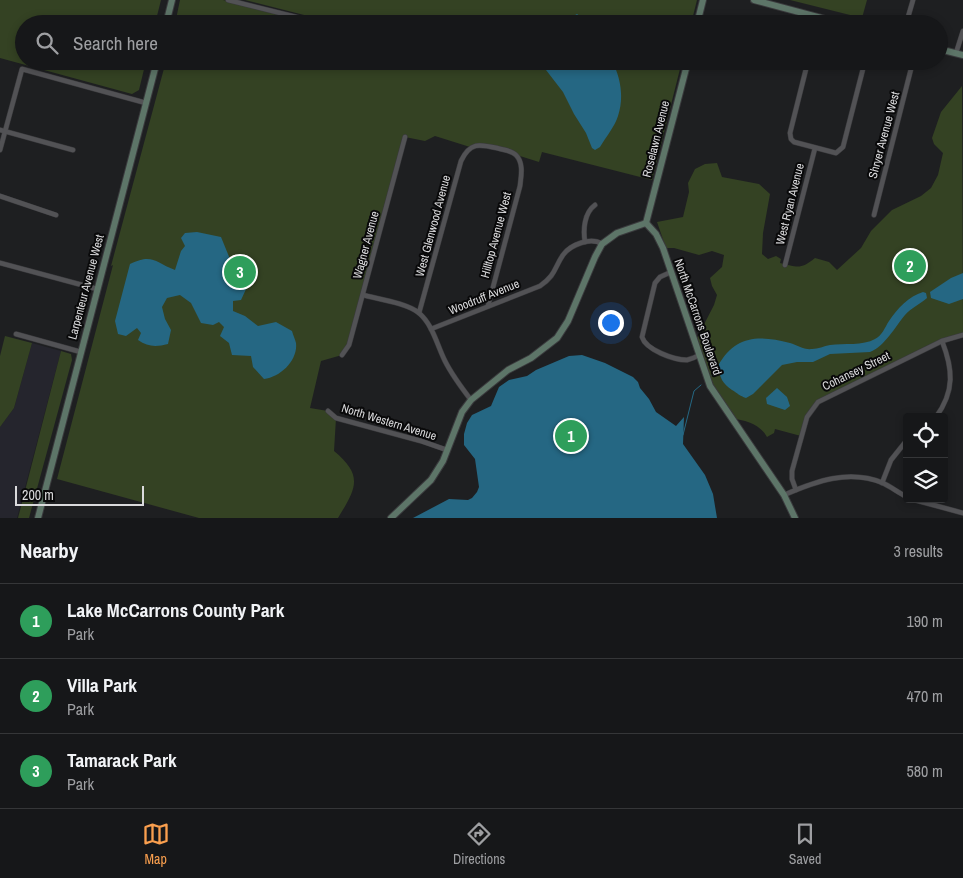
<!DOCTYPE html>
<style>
body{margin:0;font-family:"Archivo Narrow",sans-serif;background:#232426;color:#f1f3f6}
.controls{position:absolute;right:15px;bottom:15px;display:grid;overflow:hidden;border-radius:5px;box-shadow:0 2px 8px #0003}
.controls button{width:45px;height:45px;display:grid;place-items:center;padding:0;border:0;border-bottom:1px solid #353638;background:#161719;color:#f1f3f6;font:25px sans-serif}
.scale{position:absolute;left:15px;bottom:12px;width:129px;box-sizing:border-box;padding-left:5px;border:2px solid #dadadc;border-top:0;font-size:14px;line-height:18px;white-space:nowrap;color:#dadadc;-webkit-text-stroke:4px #09090a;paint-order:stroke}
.you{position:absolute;left:610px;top:322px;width:18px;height:18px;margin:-12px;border:4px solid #fff;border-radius:50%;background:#1a73e8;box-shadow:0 0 0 8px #1a73e833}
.badge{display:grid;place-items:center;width:32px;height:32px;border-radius:50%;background:#fa9f4e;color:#fff;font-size:16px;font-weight:700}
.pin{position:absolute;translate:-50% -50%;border:2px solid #fff;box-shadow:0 1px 5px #0006}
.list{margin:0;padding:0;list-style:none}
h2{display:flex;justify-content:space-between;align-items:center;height:65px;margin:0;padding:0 20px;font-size:21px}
h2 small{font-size:16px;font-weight:400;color:#9e9fa2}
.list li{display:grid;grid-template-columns:32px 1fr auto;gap:15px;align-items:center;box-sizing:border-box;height:75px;padding:0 20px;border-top:1px solid #353638}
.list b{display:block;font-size:19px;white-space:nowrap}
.list p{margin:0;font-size:16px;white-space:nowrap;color:#9e9fa2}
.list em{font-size:16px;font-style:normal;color:#9e9fa2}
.icon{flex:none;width:28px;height:28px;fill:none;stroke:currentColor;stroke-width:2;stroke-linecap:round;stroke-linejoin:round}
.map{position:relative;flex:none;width:963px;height:518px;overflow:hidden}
.search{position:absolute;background:#161719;box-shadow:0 2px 8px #0003;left:15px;right:15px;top:15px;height:55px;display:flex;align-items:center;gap:12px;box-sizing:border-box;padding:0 18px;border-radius:28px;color:#9e9fa2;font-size:19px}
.sheet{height:290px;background:#161719}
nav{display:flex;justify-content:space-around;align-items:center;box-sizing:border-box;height:70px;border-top:1px solid #353638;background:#161719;font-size:14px;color:#9e9fa2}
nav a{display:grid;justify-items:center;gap:2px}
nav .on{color:#fa9f4e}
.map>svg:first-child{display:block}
</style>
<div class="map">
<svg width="963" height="518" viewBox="0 0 963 518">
<rect width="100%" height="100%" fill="#1e1f21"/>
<!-- built -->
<polygon fill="#25252d" points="32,343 61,351 17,518 0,518 0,427 14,408"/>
<!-- green -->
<g fill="#344223">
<polygon points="0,0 161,0 155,24 24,24 24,61 146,61 139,90 132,94 0,58"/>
<polygon points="180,0 223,0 304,19 304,15 245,0 697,0 691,24 175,24"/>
<polygon points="790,0 867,0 862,18"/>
<path d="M166,61H682L652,180L542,152L539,162L482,144L470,147L435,136L425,141L405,137L349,345L342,355L321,361L310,408L328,411L336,418L334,451C364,476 356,488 338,518H199L57,479L113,265L111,266Z"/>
<path d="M962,86L963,335H957L814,406L801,436L775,429L774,433L767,437C759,423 746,421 731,418L716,394L695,342L714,305L717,295L712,286L710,278L722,267L724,255L712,251L699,255L674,248H666L657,222L683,217L689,192L688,183L695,169L705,164L717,163L722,177L759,184L770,194L763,233L762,254L768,259L776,256L781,259L780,263C798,267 800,270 815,258L829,262L837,270L861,248L871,231L892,210L921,196L931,188L938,175L943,153L934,144L932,138L941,112Z"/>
<polygon points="5,336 32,343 14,408 0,427 0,356"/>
<polygon points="61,351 71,354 72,360 29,518 18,518"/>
</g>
<!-- water -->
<g fill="#256783">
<polygon points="577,14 586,21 586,24 518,24 566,20"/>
<path d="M501,61H612C621,78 624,98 618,116C615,126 606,137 600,147L595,150L592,148L586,133L574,114L563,92L546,70L533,66L521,67Z"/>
<path d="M197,232L221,237L239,281L247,287L241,300L233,301V311L245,316L258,326L276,322L292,331C293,335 295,339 296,343C298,360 281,377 264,379L253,367L251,356L232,355L229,343L220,336L224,327L219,322L213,325L201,323L191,303L180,295L167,298L162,307L165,319L171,330L168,344C156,347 148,347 138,340L141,333L137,328L126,336L118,334L115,321L130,264C152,253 155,262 175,270L181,251L185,246L181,238L185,233Z"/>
<polygon points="963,273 963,299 949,304 931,298 930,292 951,278"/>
<path d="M923,292L926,293L927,298C920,304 911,308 905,315C895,327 885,346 870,352L830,354L813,362H797L782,365L753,394L746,398C740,396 737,393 732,390C722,383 720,378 718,366C735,335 759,335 790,343C797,345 804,350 812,349C818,349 824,346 830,345C844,343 863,346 875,339C882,336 885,327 889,321C897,309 909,296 923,292Z"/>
<polygon points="582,355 605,363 633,377 638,382 640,388 649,399 656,412 676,426 684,417 683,444 705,475 713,494 717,518 413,518 449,499 468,500 472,498 477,492 479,487 475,459 464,445 464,434 467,423 472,415 491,406 499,387 509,380 527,376 536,370 569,356"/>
<polygon points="777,388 787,397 790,406 785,410 767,404 766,398"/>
</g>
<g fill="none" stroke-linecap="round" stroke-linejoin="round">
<!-- stream -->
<g stroke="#256783" stroke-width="1">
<polyline points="712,375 719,370"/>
<polyline points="683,435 694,391 701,385"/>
</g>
<!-- street casing -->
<g stroke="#3a3a3d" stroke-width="5.5">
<g id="street">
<polyline points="228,0 300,18"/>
<polyline points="906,24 913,0"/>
<polyline points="956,53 963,31"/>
<polyline points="808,61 790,133 791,139 794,142 836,153 843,147 865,61"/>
<polyline points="0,130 73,150"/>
<polyline points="0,150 22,69 146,103"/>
<polyline points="0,196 56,215"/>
<polyline points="874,215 913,61"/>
<path d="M585,242C583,230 584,213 595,205"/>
<polyline points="0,263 97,289"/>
<polyline points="785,265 815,148"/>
<path d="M671,272L660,277L655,283L642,337C646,350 674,360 687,360C691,359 696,357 699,355"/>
<path d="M363,295C378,299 407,303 419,313C433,325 437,345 445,361C452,375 461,387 471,400"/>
<path d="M419,313L461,161C470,142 479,144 497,148C503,150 511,150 516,155C524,163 521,177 520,186L488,306"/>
<path d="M431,329L540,286C556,275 554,268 563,255C571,244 591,237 602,244"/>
<polyline points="16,334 81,352"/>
<polyline points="342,355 349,345 405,137"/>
<polyline points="328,411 336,418 421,441 447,450"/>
<path d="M936,417C955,391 953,369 942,341"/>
<polyline points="882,483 891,460 907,440"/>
<polyline points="796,490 792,479 792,471 807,417 818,402 942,341 963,335"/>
<path d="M784,495C816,481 849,469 883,483C891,487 899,493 907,497"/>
<polyline points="911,499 963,513"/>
</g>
</g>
<!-- secondary casing -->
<g stroke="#3a3a3d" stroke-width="8">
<g id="secondary">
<polyline points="754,0 844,24"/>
<polyline points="166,24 172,0"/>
<polyline points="697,24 703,0"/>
<polyline points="939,49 963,55"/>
<polyline points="646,223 656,234 663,248 710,386 784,495 795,518"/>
<polyline points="646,223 688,61"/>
<polyline points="38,518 157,61"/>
<polyline points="391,518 431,480 443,461 462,412 471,400 508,370 531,358 557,338 568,321 595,257 602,244 617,233 646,223"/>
</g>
</g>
<!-- street -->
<use href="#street" stroke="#525255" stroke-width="4.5"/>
<!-- secondary -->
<use href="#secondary" stroke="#5d7568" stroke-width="6"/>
</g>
<g text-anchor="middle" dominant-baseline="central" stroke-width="4" stroke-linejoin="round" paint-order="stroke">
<!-- street labels -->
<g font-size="12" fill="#dadadc" stroke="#09090a">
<text transform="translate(884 135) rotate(-75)">Shryer Avenue West</text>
<text transform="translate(656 139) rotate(-76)">Roselawn Avenue</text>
<text transform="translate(790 204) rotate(-76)">West Ryan Avenue</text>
<text transform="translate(433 226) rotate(-75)">West Glenwood Avenue</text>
<text transform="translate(496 235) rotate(-75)">Hilltop Avenue West</text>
<text transform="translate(366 245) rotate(-75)">Wagner Avenue</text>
<text transform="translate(86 287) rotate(-75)">Larpenteur Avenue West</text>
<text transform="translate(484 297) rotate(-22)">Woodruff Avenue</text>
<text transform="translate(698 317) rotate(71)">North McCarrons Boulevard</text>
<text transform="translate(856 371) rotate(-26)">Cohansey Street</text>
<text transform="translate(389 422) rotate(17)">North Western Avenue</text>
</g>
</g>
</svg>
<div class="controls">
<button><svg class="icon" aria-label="locate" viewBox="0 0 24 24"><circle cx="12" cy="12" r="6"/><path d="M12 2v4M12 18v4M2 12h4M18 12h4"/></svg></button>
<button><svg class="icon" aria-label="layers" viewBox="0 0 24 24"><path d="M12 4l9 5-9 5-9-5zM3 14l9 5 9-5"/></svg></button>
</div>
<div class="scale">200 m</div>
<div class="you"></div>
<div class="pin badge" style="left:571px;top:436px;background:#2e9e5b">1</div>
<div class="pin badge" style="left:910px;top:266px;background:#2e9e5b">2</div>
<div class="pin badge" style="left:240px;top:272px;background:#2e9e5b">3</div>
<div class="search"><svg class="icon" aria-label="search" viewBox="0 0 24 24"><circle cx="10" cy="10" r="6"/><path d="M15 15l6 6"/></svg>Search here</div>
</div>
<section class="sheet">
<h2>Nearby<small>3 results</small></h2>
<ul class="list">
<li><span class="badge" style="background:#2e9e5b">1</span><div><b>Lake McCarrons County Park</b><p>Park</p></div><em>190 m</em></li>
<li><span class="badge" style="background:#2e9e5b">2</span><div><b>Villa Park</b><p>Park</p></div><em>470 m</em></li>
<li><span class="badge" style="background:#2e9e5b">3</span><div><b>Tamarack Park</b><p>Park</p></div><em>580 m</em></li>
</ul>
</section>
<nav>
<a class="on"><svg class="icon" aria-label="map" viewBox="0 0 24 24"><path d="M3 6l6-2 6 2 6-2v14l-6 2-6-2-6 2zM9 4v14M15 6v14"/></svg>Map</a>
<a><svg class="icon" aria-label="directions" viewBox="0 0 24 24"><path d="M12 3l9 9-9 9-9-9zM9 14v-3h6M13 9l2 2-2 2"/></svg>Directions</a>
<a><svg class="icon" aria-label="saved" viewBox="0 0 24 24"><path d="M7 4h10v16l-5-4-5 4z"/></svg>Saved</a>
</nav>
